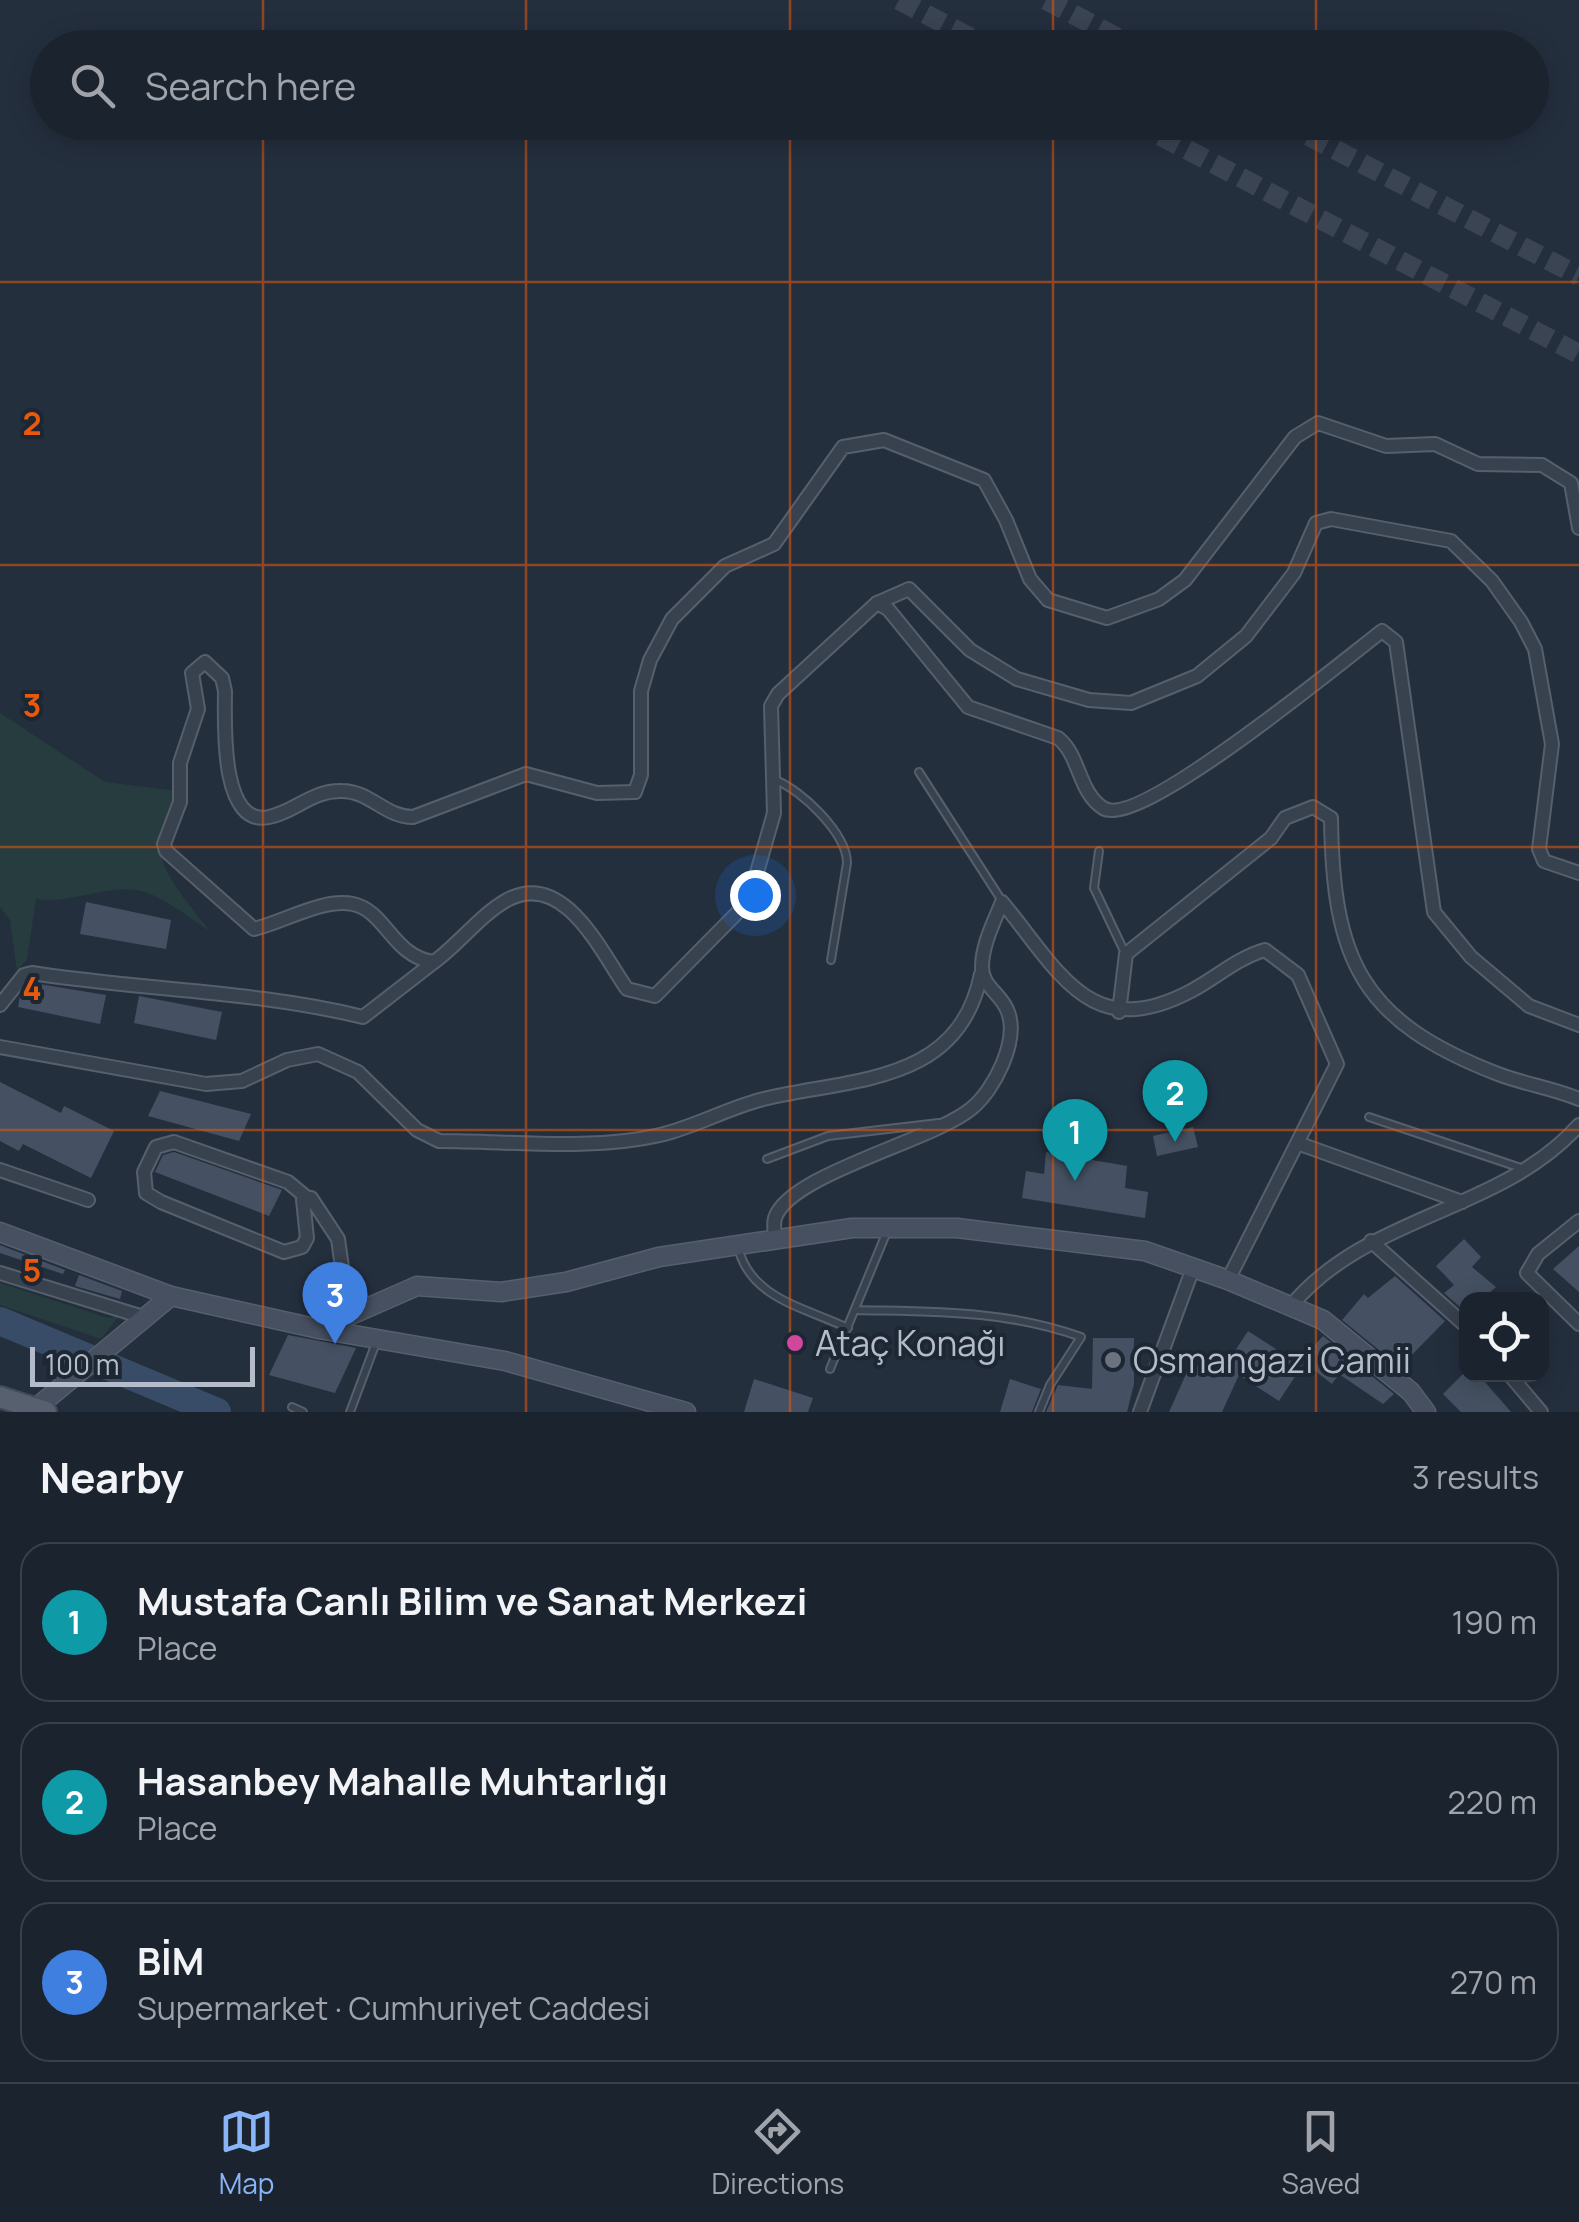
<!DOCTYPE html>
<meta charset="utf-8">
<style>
body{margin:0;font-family:Manrope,sans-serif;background:#242b36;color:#f1f3f6}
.controls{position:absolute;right:30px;bottom:30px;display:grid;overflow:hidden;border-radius:20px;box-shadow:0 5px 25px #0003}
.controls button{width:90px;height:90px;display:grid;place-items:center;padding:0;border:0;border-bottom:2px solid #39404a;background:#1b232e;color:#f1f3f6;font:50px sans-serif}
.scale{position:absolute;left:30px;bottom:25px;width:225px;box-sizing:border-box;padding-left:10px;border:5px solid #b4bcc9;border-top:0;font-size:28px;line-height:35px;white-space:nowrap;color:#b4bcc9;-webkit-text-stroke:8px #1d2633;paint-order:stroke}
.you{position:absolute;left:755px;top:895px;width:35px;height:35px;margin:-25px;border:8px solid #fff;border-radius:50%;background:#1a73e8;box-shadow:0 0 0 15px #1a73e833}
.badge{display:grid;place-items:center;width:65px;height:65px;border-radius:50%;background:#8ab4f8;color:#fff;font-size:32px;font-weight:700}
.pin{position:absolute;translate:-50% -82px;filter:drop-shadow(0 2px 5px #0008)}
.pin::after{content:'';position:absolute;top:52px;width:35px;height:30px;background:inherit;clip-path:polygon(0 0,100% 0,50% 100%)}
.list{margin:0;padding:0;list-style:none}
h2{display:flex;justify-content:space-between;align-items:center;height:130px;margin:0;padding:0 40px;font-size:42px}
h2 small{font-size:32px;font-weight:400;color:#a0a4aa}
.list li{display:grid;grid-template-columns:65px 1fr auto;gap:30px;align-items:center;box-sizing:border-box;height:160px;margin:0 20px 20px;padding:0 20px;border:2px solid #39404a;border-radius:30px}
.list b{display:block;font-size:38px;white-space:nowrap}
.list p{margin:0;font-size:32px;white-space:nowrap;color:#a0a4aa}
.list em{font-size:32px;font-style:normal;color:#a0a4aa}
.icon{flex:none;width:55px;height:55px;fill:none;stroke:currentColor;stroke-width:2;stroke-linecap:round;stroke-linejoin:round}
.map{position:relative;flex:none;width:1579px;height:1412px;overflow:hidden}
.search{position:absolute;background:#1b232e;box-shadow:0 5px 25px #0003;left:30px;right:30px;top:30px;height:110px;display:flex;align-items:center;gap:25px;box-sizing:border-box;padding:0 35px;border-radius:55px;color:#a0a4aa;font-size:38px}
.sheet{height:670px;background:#1b232e}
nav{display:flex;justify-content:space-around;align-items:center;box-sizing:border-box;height:140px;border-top:2px solid #39404a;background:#1b232e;font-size:28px;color:#a0a4aa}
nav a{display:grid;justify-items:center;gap:5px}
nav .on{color:#8ab4f8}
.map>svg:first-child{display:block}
</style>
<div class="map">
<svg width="1579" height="1412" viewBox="0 0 1579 1412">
<rect width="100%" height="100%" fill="#242f3e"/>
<!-- green -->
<g fill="#263c3f">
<path d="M0,713L105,782L177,791C173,807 163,820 160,835C153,867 192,907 210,931C191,919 169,901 148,893C113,880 73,905 36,899L27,959L17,972L10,920L0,907Z"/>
<polygon points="0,1283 108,1318 119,1316 101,1339 0,1305"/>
</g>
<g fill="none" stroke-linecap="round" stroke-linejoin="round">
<!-- river -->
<polyline stroke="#394c67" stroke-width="28" points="0,1321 217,1412"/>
</g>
<!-- building -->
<g fill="#455162">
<polygon points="86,902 171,920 166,949 80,934"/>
<polygon points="33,983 106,995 100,1024 18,1007 20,996"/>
<polygon points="139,996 222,1012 216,1040 134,1023"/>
<polygon points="0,1082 61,1113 64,1106 114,1131 91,1178 23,1144 19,1151 0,1141"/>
<polygon points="160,1091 251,1114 239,1141 148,1116"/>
<polygon points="1193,1127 1198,1147 1157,1156 1153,1136"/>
<polygon points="174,1152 282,1190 269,1216 155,1172 163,1155"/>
<polygon points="1046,1152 1127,1166 1125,1188 1148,1192 1145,1218 1022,1198 1026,1171 1044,1174"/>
<polygon points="1464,1239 1481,1257 1472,1267 1496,1287 1481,1300 1466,1300 1460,1307 1444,1293 1454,1285 1436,1266"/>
<polygon points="0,1245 65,1270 63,1274 0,1253"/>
<polygon points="1579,1246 1579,1292 1553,1269"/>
<polygon points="79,1275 122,1291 120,1299 75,1286"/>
<polygon points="1395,1276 1445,1321 1400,1367 1342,1320 1364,1294 1368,1298"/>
<polygon points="1248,1331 1302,1366 1279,1401 1239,1375 1222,1412 1169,1412 1191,1363 1219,1375"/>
<polygon points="288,1335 356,1348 335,1393 269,1375"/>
<polygon points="1323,1336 1394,1394 1383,1404 1339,1374 1332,1384 1301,1360"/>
<polygon points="1093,1338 1134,1338 1134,1384 1127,1412 1046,1412 1058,1385 1092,1389"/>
<polygon points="1463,1374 1478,1374 1511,1412 1461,1412 1443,1394"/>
<polygon points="754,1379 813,1398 808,1412 744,1412"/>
<polygon points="1010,1379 1041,1389 1032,1412 1000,1412"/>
</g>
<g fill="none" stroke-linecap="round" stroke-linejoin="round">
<!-- trunk-tunnel -->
<g stroke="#3a4453" stroke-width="20" stroke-dasharray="20 10" stroke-linecap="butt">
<polyline points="899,0 990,48"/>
<polyline points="1046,0 1137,48"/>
<polyline points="1134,122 1579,354"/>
<polyline points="1282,122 1579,276"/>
</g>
<!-- service casing -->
<g stroke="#565f6c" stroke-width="10">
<g id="service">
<polyline points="919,772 1002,901"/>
<path d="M775,780C802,790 847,834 847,863L831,960"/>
<polyline points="1099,851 1094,888 1125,953"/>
<polyline points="1369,1117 1524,1169"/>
<polyline points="767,1159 828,1136 939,1123"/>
<path d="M738,1247C750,1298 803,1307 848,1328"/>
<path d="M855,1310C933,1312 1007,1310 1081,1337L1050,1385L1039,1412"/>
<polyline points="830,1369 888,1229"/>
<polyline points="292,1407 303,1412"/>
<polyline points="350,1412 377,1340"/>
</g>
</g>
<!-- minor casing -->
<g stroke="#565f6c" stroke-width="16">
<g id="minor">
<path d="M1579,528L1571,483L1542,465L1478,464L1435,444L1386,446L1318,423L1295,437L1185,580L1159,599L1107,618L1048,600L1030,579L1006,520L984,480L884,440L843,447L774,544L725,566L672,619L650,660L641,691V775L635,792L597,793L526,774L413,817C385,817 370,791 342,791C312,790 295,812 269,817C219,828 225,719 225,691L222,678L205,662L192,673L198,709L180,763V802L164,844L166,851L254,929C284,922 322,898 353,904C386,911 393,957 434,962C459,944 480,915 507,900C564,869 601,952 627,989L655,996L742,908L752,890L774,813L771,706L778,694L877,603L909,589L970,650L1017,679L1089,700L1131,703L1197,676L1246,636L1294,573L1316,523L1331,519L1451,541L1492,581L1521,622L1535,649L1552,744L1539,849L1544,861L1579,873"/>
<path d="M877,603L888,609L968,707L1058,738C1080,755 1078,792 1103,808C1138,831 1344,660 1382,631L1396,642L1434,912L1471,957L1529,1006L1579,1025"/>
<path d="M0,1005L24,975L32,973C141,990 257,991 363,1017L434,962"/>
<path d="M1119,1012L1126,954L1271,838L1285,818L1313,807L1331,818C1333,961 1361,1021 1498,1074C1524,1084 1552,1088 1579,1099"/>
<path d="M0,1047L206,1084L242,1081L287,1060L318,1054L358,1072L417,1130L439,1141C511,1141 591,1151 660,1135C698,1126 731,1106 768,1098C856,1078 959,1083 981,974"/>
<polyline points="1300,1144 1462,1202"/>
<polyline points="0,1170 88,1200"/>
<polyline points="306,1197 288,1182 174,1142 156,1147 144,1172 146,1193 161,1202 284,1252 302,1247 307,1238 303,1200 311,1198 338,1239 349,1317"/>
<polyline points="1579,1221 1538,1254 1527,1273 1579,1324"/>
<path d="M775,1241C775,1234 773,1224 775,1218C789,1174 935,1140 972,1108C994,1090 1019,1041 1008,1012C1002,994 982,987 982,967C982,945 994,922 1002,902C1060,972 1090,1044 1191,991C1216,978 1237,958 1265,950L1298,975L1337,1064L1228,1280"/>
<polyline points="1371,1241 1466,1326"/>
<polyline points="0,1273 143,1317"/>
<path d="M1291,1306C1367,1214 1500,1213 1579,1125"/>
<polyline points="1509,1374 1541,1412"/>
<polyline points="1140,1412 1193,1268"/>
</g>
</g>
<!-- secondary casing -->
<g stroke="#565f6c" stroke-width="21">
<g id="secondary">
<polyline points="0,1232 171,1296"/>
<polyline points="319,1329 417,1286 501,1292 566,1282 659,1257 852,1228 957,1228 1145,1251 1228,1280 1323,1320 1411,1392 1426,1412"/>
<polyline points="36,1408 171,1296 319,1329 505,1361 686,1412"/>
</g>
</g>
<!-- primary casing -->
<g stroke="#414a57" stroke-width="24">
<polyline id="primary" points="0,1397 46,1412"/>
</g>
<!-- service -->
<use href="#service" stroke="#38414e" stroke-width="6"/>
<!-- minor -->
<use href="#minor" stroke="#38414e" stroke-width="12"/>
<!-- secondary -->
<use href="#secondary" stroke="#465061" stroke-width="18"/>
<!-- primary -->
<use href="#primary" stroke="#56606e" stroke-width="20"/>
</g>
<!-- grid -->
<path fill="none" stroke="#e8590c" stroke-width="2.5" stroke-opacity="0.55" d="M263,0V48M526,0V48M790,0V48M1053,0V48M1316,0V48M263,122V1412M526,122V1412M790,122V1412M1053,122V1412M1316,122V1412M0,282H1579M0,565H1579M0,847H1579M0,1130H1579"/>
<!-- markers -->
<circle fill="#d1479c" stroke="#1d2633" stroke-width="4" cx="795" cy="1343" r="10"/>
<circle fill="#6b7280" stroke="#1d2633" stroke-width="4" cx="1113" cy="1360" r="10"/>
<g text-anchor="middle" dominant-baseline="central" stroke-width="8" stroke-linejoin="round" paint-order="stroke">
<!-- poi labels -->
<g font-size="35" fill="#b4bcc9" stroke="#1d2633" text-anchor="start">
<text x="815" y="1343">Ataç Konağı</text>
<text x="1133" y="1360">Osmangazi Camii</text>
</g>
</g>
<g font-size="32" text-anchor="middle" font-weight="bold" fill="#e8590c" stroke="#1d2633" stroke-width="8" stroke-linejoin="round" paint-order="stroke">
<text x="32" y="435">2</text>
<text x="32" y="717">3</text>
<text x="32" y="1000">4</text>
<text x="32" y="1282">5</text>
</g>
</svg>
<div class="controls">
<button><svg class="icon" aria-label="locate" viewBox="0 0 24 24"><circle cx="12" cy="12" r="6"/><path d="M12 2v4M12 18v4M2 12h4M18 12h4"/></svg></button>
</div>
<div class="scale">100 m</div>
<div class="you"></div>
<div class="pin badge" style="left:1075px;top:1181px;background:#0f9aa8">1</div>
<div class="pin badge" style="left:1175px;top:1142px;background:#0f9aa8">2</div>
<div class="pin badge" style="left:335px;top:1344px;background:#3f7fe0">3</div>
<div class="search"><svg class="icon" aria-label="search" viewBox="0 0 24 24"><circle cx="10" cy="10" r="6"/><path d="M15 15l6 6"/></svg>Search here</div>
</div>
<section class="sheet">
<h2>Nearby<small>3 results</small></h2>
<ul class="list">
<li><span class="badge" style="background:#0f9aa8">1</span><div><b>Mustafa Canlı Bilim ve Sanat Merkezi</b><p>Place</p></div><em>190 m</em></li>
<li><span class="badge" style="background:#0f9aa8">2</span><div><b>Hasanbey Mahalle Muhtarlığı</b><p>Place</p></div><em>220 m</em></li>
<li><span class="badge" style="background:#3f7fe0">3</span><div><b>BİM</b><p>Supermarket · Cumhuriyet Caddesi</p></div><em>270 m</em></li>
</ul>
</section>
<nav>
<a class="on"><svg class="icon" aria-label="map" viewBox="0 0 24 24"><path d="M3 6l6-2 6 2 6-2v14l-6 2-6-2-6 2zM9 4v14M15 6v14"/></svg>Map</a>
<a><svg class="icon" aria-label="directions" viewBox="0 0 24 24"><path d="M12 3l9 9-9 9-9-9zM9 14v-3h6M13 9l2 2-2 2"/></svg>Directions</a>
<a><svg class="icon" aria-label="saved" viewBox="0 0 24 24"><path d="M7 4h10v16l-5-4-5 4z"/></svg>Saved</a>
</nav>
